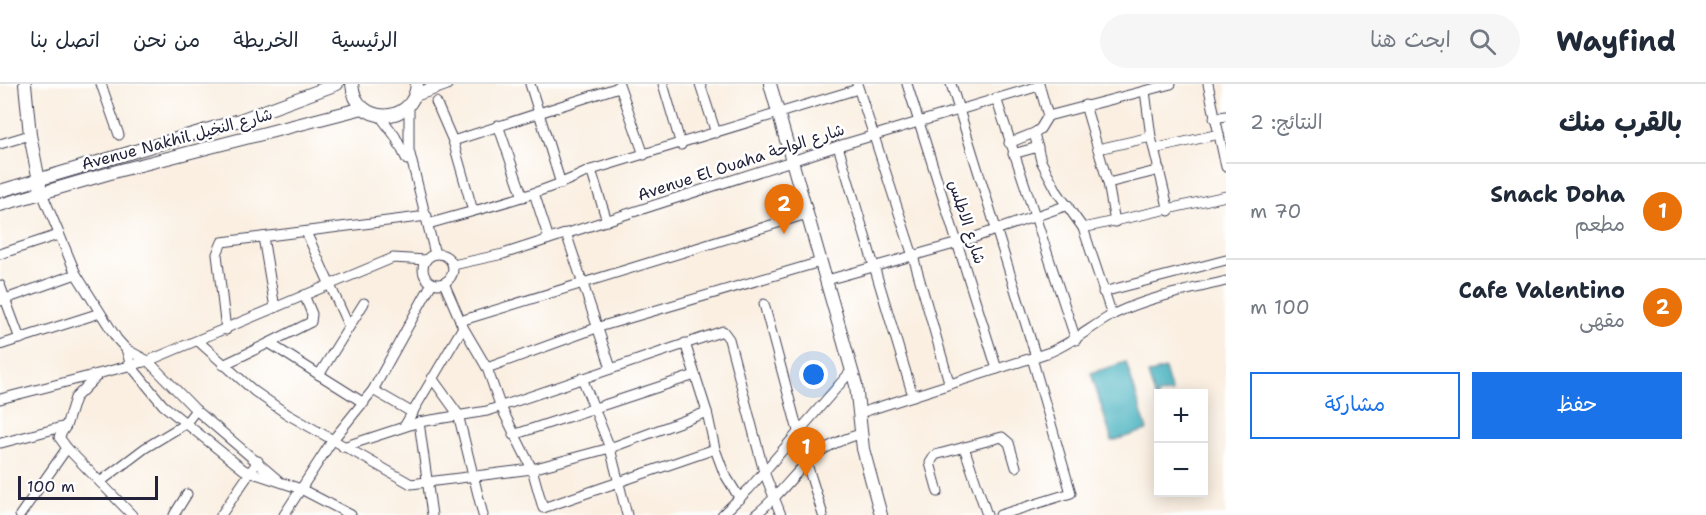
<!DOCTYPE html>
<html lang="ar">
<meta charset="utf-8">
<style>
body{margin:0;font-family:"Shantell Sans","Playpen Sans Arabic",sans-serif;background:#f6f6f7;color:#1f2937;direction:rtl}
.controls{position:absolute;right:18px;bottom:18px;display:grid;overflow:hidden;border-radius:0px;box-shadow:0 3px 15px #0003}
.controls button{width:54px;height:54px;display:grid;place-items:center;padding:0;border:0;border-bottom:2px solid #e0e1e3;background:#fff;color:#1f2937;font:30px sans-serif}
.scale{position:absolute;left:18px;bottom:15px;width:140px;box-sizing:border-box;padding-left:6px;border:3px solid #22223b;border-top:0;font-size:16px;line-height:21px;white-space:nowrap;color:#22223b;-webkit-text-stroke:4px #fff;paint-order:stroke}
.you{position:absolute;left:814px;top:291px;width:21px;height:21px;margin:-15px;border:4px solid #fff;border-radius:50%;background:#1a73e8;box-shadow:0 0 0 9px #1a73e833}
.badge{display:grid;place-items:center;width:39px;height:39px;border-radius:50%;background:#1a73e8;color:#fff;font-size:20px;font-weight:700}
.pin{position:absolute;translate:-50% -50px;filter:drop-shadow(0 2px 3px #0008)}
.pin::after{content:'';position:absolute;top:32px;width:21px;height:18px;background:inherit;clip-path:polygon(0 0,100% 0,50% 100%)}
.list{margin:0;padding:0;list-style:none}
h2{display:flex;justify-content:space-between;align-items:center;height:78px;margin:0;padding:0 24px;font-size:26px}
h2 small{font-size:20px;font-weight:400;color:#747a83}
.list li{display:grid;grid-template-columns:39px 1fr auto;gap:18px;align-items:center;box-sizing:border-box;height:96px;padding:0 24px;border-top:2px solid #e0e1e3}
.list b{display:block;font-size:22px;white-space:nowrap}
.list p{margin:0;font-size:20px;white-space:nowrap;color:#747a83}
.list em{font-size:20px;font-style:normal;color:#747a83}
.actions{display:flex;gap:12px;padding:18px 24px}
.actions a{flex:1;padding:14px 0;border:2px solid #1a73e8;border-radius:0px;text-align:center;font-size:21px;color:#1a73e8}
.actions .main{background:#1a73e8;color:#fff}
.icon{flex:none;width:33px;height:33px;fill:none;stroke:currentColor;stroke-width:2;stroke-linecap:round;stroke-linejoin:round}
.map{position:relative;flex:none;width:1226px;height:431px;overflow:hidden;direction:ltr}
header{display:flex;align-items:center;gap:36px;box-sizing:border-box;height:84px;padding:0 30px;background:#fff;border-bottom:2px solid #e0e1e3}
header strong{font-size:28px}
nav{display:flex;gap:33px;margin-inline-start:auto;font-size:21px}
.search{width:420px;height:54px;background:#f6f6f7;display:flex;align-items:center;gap:15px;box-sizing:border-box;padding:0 21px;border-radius:33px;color:#747a83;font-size:22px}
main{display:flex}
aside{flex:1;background:#fff}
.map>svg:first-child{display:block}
</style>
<header>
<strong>Wayfind</strong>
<div class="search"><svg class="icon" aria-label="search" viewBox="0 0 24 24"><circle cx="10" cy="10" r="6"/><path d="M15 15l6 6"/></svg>ابحث هنا</div>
<nav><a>الرئيسية</a><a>الخريطة</a><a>من نحن</a><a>اتصل بنا</a></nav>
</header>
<main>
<aside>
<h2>بالقرب منك<small>النتائج: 2</small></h2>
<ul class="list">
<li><span class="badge" style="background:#e8710a">1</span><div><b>Snack Doha</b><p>مطعم</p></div><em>70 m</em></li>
<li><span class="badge" style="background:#e8710a">2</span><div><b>Cafe Valentino</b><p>مقهى</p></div><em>100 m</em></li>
</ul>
<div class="actions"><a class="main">حفظ</a><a>مشاركة</a></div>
</aside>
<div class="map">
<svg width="1226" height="431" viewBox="0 0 1226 431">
<rect width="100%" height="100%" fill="#fff"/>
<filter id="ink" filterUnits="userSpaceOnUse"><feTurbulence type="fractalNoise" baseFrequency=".0167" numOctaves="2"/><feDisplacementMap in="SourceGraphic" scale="12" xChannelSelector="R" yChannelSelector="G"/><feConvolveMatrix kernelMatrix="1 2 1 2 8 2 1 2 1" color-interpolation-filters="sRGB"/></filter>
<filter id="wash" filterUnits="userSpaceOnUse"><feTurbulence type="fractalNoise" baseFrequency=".008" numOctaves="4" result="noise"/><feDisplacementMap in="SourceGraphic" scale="24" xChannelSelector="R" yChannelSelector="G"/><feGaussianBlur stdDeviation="1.35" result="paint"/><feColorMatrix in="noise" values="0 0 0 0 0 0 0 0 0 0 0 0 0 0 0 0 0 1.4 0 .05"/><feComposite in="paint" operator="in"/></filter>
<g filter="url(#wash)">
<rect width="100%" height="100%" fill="#faefe1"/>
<!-- water -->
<g fill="#3eadbb" stroke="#30687b" stroke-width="1.5">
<polygon points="1126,278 1147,346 1112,357 1091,289"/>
<polygon points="1165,285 1172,309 1158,310 1158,323 1148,290"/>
</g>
</g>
<g filter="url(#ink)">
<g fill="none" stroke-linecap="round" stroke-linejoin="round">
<!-- minor casing -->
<g stroke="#424154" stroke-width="11">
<g id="minor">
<polyline points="101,0 119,51"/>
<polyline points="530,0 561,100"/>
<polyline points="619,0 644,71"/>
<polyline points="663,0 681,61"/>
<polyline points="700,0 716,49"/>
<polyline points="857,0 913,172 949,298"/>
<polyline points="907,0 997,285"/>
<polyline points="951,0 1036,273"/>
<polyline points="1039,0 1048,32 1040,45 1034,49 1041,77 1058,109 1083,144 1112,231"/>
<polyline points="1208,0 1226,83"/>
<polyline points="1145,7 1151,53 1169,127"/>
<polyline points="996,14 1076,256"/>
<polyline points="436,18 453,57 473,127"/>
<polyline points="1085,21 1108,99 1115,138"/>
<polyline points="409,22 409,66 435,170"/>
<polyline points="380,32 395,52 407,76"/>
<polyline points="1048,32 1171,0"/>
<polyline points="1214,34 1226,32"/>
<polyline points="498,41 523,113"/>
<polyline points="453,57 619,3"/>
<polyline points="1009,59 1034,49"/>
<polyline points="0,60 30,51"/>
<polyline points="838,62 913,312"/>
<polyline points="1098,65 1151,53"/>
<polyline points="1154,65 1219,50"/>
<polyline points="1013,70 1038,63"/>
<polyline points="591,86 607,137"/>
<polyline points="1108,99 1160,86"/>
<polyline points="42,109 76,190 117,255 126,265 148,277 196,326 278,396"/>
<polyline points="534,109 549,155"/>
<path d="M428,140C483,124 539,111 591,86L858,5"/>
<polyline points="1083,144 1226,112"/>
<polyline points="306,148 349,243"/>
<polyline points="566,149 611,284"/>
<polyline points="263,153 275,224"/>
<circle cx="438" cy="185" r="15"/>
<polyline points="0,170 58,151"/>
<polyline points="453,181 503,170 838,62 1039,2"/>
<polyline points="827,196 958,159 1068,121"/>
<polyline points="444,199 463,243 487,284 500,321 532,385 543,424 715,365 707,328 685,259"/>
<polyline points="0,201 20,255"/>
<polyline points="1103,208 1226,176"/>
<polyline points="0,217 76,190"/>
<polyline points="764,220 806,377 823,431"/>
<polyline points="460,237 807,130"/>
<polyline points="226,246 217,170 222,158 427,132"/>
<polyline points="198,257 254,307 287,330 411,400 532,385 610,364 707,328"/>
<polyline points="269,259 311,238 312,230 304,211"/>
<polyline points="0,261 100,229"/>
<polyline points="126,265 131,282 163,321 244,386 301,405 351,431"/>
<polyline points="223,281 269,259 364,319"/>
<polyline points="487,284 599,243 820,178"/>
<polyline points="319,291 364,219"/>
<polyline points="432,294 458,330 483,431"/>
<polyline points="582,294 610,364 627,431"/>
<polyline points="373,306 413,329"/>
<polyline points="0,315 148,277 393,174 426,176"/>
<path d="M860,329L1050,268C1074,258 1092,242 1114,230C1149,213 1189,206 1226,197"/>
<polyline points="419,338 432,431"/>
<polyline points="405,341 463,243"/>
<polyline points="66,342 75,314 97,292"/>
<polyline points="513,351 695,291"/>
<polyline points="1,359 66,342 59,353 67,364"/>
<polyline points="343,363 419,338 487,327 723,247 729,255 764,388 781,431"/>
<polyline points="964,363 987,431"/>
<polyline points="715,365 724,389 740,415"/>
<polyline points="100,398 132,431"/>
<polyline points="938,408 930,379 935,371 1002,353 1009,359 1016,383"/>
<polyline points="20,431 67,364 100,398 145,364 185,340 196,326"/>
<polyline points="174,431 187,410"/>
<polyline points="221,431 258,377"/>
<polyline points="284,431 332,357 373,306 432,199"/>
<polyline points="722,431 749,405 852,286"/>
<path d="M755,431C799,397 798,368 860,350"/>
<polyline points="1000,431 1071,409 1032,274"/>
</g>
</g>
<!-- tertiary casing -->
<g stroke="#424154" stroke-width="14">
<g id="tertiary">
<polyline points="25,0 30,51 40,102"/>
<path d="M352,0C355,42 414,42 417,0"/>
<polyline points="770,0 856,301 863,365 881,431"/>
<polyline points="415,11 446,0"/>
<polyline points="0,107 240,36 337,0"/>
<polyline points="0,121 117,87 363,24"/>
</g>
</g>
<!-- minor -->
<use href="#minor" stroke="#fff" stroke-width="9"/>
<!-- tertiary -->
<use href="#tertiary" stroke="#fff" stroke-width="12"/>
</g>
</g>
<g text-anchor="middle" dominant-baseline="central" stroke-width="5" stroke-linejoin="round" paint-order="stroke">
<!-- street labels -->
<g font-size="16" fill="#22223b" stroke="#fff">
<text transform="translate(177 55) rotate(-15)">Avenue Nakhil شارع النخيل</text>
<text transform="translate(741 78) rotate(-18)">Avenue El Ouaha شارع الواحة</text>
<text transform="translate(967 138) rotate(72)">شارع الاطلس</text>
</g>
</g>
</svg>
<div class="controls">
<button>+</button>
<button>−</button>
</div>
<div class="scale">100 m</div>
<div class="you"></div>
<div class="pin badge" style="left:806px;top:393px;background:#e8710a">1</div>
<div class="pin badge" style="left:784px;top:150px;background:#e8710a">2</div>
</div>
</main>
